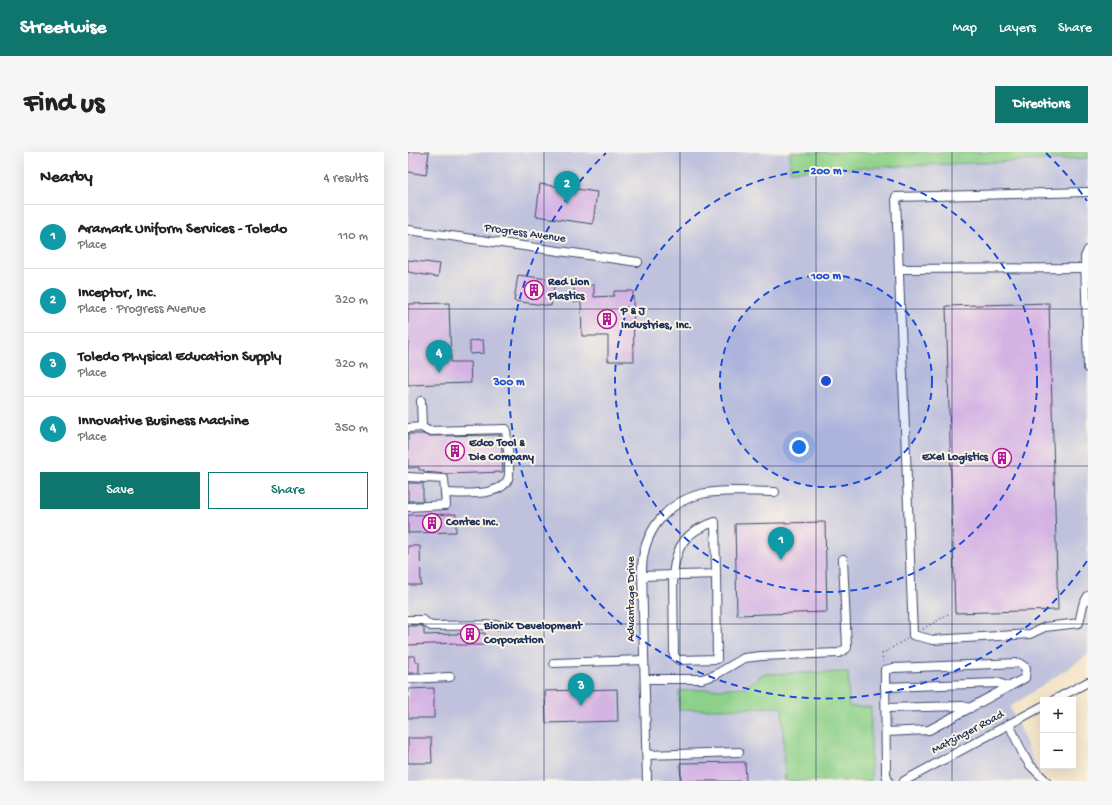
<!DOCTYPE html>
<meta charset="utf-8">
<style>
body{margin:0;font-family:"Gochi Hand",sans-serif;background:#f6f6f6;color:#222}
.controls{position:absolute;right:12px;bottom:12px;display:grid;overflow:hidden;border-radius:0px;box-shadow:0 4px 16px #0002}
.controls button{width:36px;height:36px;display:grid;place-items:center;padding:0;border:0;border-bottom:1px solid #e0e0e0;background:#fff;color:#222;font:20px sans-serif}
.you{position:absolute;left:391px;top:295px;width:14px;height:14px;margin:-10px;border:3px solid #fff;border-radius:50%;background:#1a73e8;box-shadow:0 0 0 6px #1a73e833}
.badge{display:grid;place-items:center;width:26px;height:26px;border-radius:50%;background:#0f766e;color:#fff;font-size:13px;font-weight:700}
.pin{position:absolute;translate:-50% -33px;filter:drop-shadow(0 1px 2px #0008)}
.pin::after{content:'';position:absolute;top:21px;width:14px;height:12px;background:inherit;clip-path:polygon(0 0,100% 0,50% 100%)}
.list{margin:0;padding:0;list-style:none}
h2{display:flex;justify-content:space-between;align-items:center;height:52px;margin:0;padding:0 16px;font-size:17px}
h2 small{font-size:13px;font-weight:400;color:#767676}
.list li{display:grid;grid-template-columns:26px 1fr auto;gap:12px;align-items:center;box-sizing:border-box;height:64px;padding:0 16px;border-top:1px solid #e0e0e0}
.list b{display:block;font-size:15px;white-space:nowrap}
.list p{margin:0;font-size:13px;white-space:nowrap;color:#767676}
.list em{font-size:13px;font-style:normal;color:#767676}
.actions{display:flex;gap:8px;padding:12px 16px}
.actions a{flex:1;padding:9px 0;border:1px solid #0f766e;border-radius:0px;text-align:center;font-size:14px;color:#0f766e}
.actions .main{background:#0f766e;color:#fff}
.map{position:relative;flex:none;width:680px;height:629px;overflow:hidden;border-radius:0px}
header{display:flex;align-items:center;gap:24px;box-sizing:border-box;height:56px;padding:0 20px;background:#0f766e;color:#fff}
header strong{font-size:19px}
nav{display:flex;gap:22px;margin-inline-start:auto;font-size:14px}
.intro{display:flex;align-items:center;justify-content:space-between;box-sizing:border-box;height:96px;padding:0 24px}
h1{margin:0;font-size:28px}
.button{padding:10px 18px;border-radius:0px;background:#0f766e;color:#fff;font-size:14px;font-weight:700}
main{display:flex;gap:24px;padding:0 24px}
aside{flex:1;background:#fff;border-radius:0px;box-shadow:0 4px 16px #0002}
.map>svg:first-child{display:block}
</style>
<header>
<strong>Streetwise</strong>
<nav><a>Map</a><a>Layers</a><a>Share</a></nav>
</header>
<div class="intro"><h1>Find us</h1><a class="button">Directions</a></div>
<main>
<aside>
<h2>Nearby<small>4 results</small></h2>
<ul class="list">
<li><span class="badge" style="background:#0f9aa8">1</span><div><b>Aramark Uniform Services - Toledo</b><p>Place</p></div><em>110 m</em></li>
<li><span class="badge" style="background:#0f9aa8">2</span><div><b>Inceptor, Inc.</b><p>Place · Progress Avenue</p></div><em>320 m</em></li>
<li><span class="badge" style="background:#0f9aa8">3</span><div><b>Toledo Physical Education Supply</b><p>Place</p></div><em>320 m</em></li>
<li><span class="badge" style="background:#0f9aa8">4</span><div><b>Innovative Business Machine</b><p>Place</p></div><em>350 m</em></li>
</ul>
<div class="actions"><a class="main">Save</a><a>Share</a></div>
</aside>
<div class="map">
<svg width="680" height="629" viewBox="0 0 680 629">
<rect width="100%" height="100%" fill="#fcf5e5"/>
<filter id="ink" filterUnits="userSpaceOnUse"><feTurbulence type="fractalNoise" baseFrequency=".025" numOctaves="2"/><feDisplacementMap in="SourceGraphic" scale="8" xChannelSelector="R" yChannelSelector="G"/><feConvolveMatrix kernelMatrix="1 2 1 2 8 2 1 2 1" color-interpolation-filters="sRGB"/></filter>
<filter id="wash" filterUnits="userSpaceOnUse"><feTurbulence type="fractalNoise" baseFrequency=".012" numOctaves="4" result="noise"/><feDisplacementMap in="SourceGraphic" scale="16" xChannelSelector="R" yChannelSelector="G"/><feGaussianBlur stdDeviation="0.9" result="paint"/><feColorMatrix in="noise" values="0 0 0 0 0 0 0 0 0 0 0 0 0 0 0 0 0 1.4 0 .05"/><feComposite in="paint" operator="in"/></filter>
<g filter="url(#wash)">
<rect width="100%" height="100%" fill="#f4e5c9"/>
<!-- industrial -->
<polygon fill="#c0c2dd" points="0,0 382,0 383,19 680,6 680,503 602,555 635,629 0,629"/>
<!-- green -->
<g fill="#8cd089" stroke="#548074">
<polygon points="382,0 680,0 680,6 382,19"/>
<polygon points="440,520 441,555 463,555 463,629 377,629 374,555 271,558 271,539 337,535 355,522"/>
</g>
<g id="blocks">
<!-- building -->
<g fill="#d4b3e4">
<polygon points="0,0 21,0 18,23 0,20"/>
<polygon points="132,32 189,40 185,72 128,64"/>
<polygon points="0,108 32,112 30,125 0,120"/>
<polygon points="110,123 147,128 143,154 106,149"/>
<polygon points="186,133 186,145 206,144 206,139 225,139 226,209 200,209 200,184 174,184 173,150 166,150 166,134"/>
<polygon points="41,151 43,210 62,210 63,231 0,233 0,152"/>
<polygon points="641,151 650,458 547,461 538,154"/>
<polygon points="75,188 76,201 62,202 62,189"/>
<polygon points="0,282 15,282 20,284 93,283 95,320 39,322 16,320 16,318 11,318 11,315 0,316"/>
<rect x="0" y="331" width="15" height="18"/>
<polygon points="48,362 48,380 0,381 0,363"/>
<polygon points="417,370 419,460 329,463 327,372"/>
<polygon points="0,394 12,394 13,433 0,433"/>
<polygon points="0,474 13,474 16,475 16,483 77,481 77,493 48,493 48,491 0,493"/>
<polygon points="0,504 7,504 8,510 11,510 11,521 0,521"/>
<polygon points="26,536 26,566 0,566 0,537"/>
<polygon points="209,537 210,569 138,571 137,539"/>
<polygon points="0,586 23,586 24,611 0,611"/>
<polygon points="337,610 338,629 273,629 272,611"/>
</g>
</g>
</g>
<g filter="url(#ink)">
<use href="#blocks" fill-opacity="0" stroke="#3c4a6e" stroke-width="1"/>
<g fill="none" stroke-linecap="round" stroke-linejoin="round">
<!-- minor casing -->
<g stroke="#3c4a6e" stroke-width="10">
<g id="minor">
<polyline points="680,40 488,45 505,483 525,488 622,482 637,475 671,471 675,453 680,444"/>
<polyline points="0,78 230,110"/>
<polyline points="680,98 677,105 680,216"/>
<polyline points="491,117 677,116"/>
<path d="M13,249L14,275L20,279L98,277C99,292 102,308 101,323C98,346 53,341 37,341"/>
<polyline points="0,276 14,275"/>
<polyline points="0,325 36,327 38,353 0,355"/>
<path d="M234,424C259,423 284,423 308,422L307,370C278,379 268,393 265,423L266,503L268,506L271,508L309,507L308,422"/>
<polyline points="0,468 15,468 23,474 90,473"/>
<polyline points="146,511 236,508"/>
<polyline points="0,527 42,525"/>
<polyline points="237,527 294,527 307,523 336,506 353,504 431,501 439,496 435,407"/>
<polyline points="477,535 591,531 601,535"/>
<polyline points="646,548 680,530"/>
<polyline points="478,556 554,554 562,556"/>
<polyline points="601,572 616,604 622,613 638,629"/>
<polyline points="478,580 521,578 617,526 618,516 611,511 485,516 477,518 478,622 480,629"/>
<polyline points="239,603 331,600"/>
<path d="M239,629L234,417C235,381 257,351 293,342C313,337 345,340 367,340"/>
<polyline points="496,629 635,554"/>
</g>
</g>
<!-- path -->
<g stroke="#3c4a6e" stroke-width="1.5" stroke-dasharray="1 3" stroke-linecap="butt">
<polyline points="515,477 542,461"/>
<polyline points="475,510 474,502 500,486"/>
</g>
<!-- minor -->
<use href="#minor" stroke="#fff" stroke-width="8"/>
</g>
</g>
<!-- grid -->
<path fill="none" stroke="#1b2f5e" stroke-width="1" stroke-opacity="0.55" d="M136,0V629M272,0V629M408,0V629M544,0V629M0,157H680M0,314H680M0,472H680"/>
<!-- distance rings -->
<circle cx="418" cy="229" r="106" fill="#1d4ed8" fill-opacity=".12"/>
<g fill="none" stroke="#1d4ed8" stroke-width="2" stroke-dasharray="7 5">
<circle cx="418" cy="229" r="106"/>
<circle cx="418" cy="229" r="211"/>
<path d="M679 409A317 317 0 1 1 198 1M638 1A317 317 0 0 1 679 49"/>
</g>
<!-- icons -->
<defs>
<g id="building-ring" transform="scale(1)"><circle r="9.5" fill="#fcf5e5" stroke="#b5179e" stroke-width="1.5"/><path d="M-4-6H4V6H1V3H-1V6H-4ZM-2.5-4.3h1.7v1.8h-1.7ZM.8-4.3h1.7v1.8H.8ZM-2.5-1h1.7V.8h-1.7ZM.8-1h1.7V.8H.8Z" fill="#b5179e"/></g>
</defs>
<g fill-rule="evenodd">
<use href="#building-ring" x="126" y="138"/>
<use href="#building-ring" x="199" y="167"/>
<use href="#building-ring" x="47" y="299"/>
<use href="#building-ring" x="594" y="306"/>
<use href="#building-ring" x="24" y="371"/>
<use href="#building-ring" x="62" y="482"/>
</g>
<g text-anchor="middle" dominant-baseline="central" stroke-width="4" stroke-linejoin="round" paint-order="stroke">
<!-- street labels -->
<g font-size="12" fill="#1b2f5e" stroke="#fcf5e5">
<text transform="translate(117 82) rotate(8)">Progress Avenue</text>
<text transform="translate(224 447) rotate(-90)">Advantage Drive</text>
<text transform="translate(560 581) rotate(-28)">Matzinger Road</text>
</g>
<!-- poi labels -->
<g font-size="12" font-weight="bold" fill="#1b2f5e" stroke="#fcf5e5" text-anchor="start">
<text x="140" y="131">Red Lion<tspan x="140" dy="14">Plastics</tspan></text>
<text x="213" y="160">P &amp; J<tspan x="213" dy="14">Industries, Inc.</tspan></text>
<text x="61" y="292">Edco Tool &amp;<tspan x="61" dy="14">Die Company</tspan></text>
<text x="580" y="306" text-anchor="end">Exel Logistics</text>
<text x="38" y="371">Contec Inc.</text>
<text x="76" y="475">Bionix Development<tspan x="76" dy="14">Corporation</tspan></text>
</g>
</g>
<circle cx="418" cy="229" r="6" fill="#1d4ed8" stroke="#fcf5e5" stroke-width="2"/>
<g font-size="12" text-anchor="middle" font-weight="bold" fill="#1d4ed8" stroke="#fcf5e5" stroke-width="4" stroke-linejoin="round" paint-order="stroke">
<text x="418" y="22">200 m</text>
<text x="418" y="127">100 m</text>
<text x="101" y="233">300 m</text>
</g>
</svg>
<div class="controls">
<button>+</button>
<button>−</button>
</div>
<div class="you"></div>
<div class="pin badge" style="left:373px;top:408px;background:#0f9aa8">1</div>
<div class="pin badge" style="left:159px;top:52px;background:#0f9aa8">2</div>
<div class="pin badge" style="left:173px;top:554px;background:#0f9aa8">3</div>
<div class="pin badge" style="left:31px;top:221px;background:#0f9aa8">4</div>
</div>
</main>
